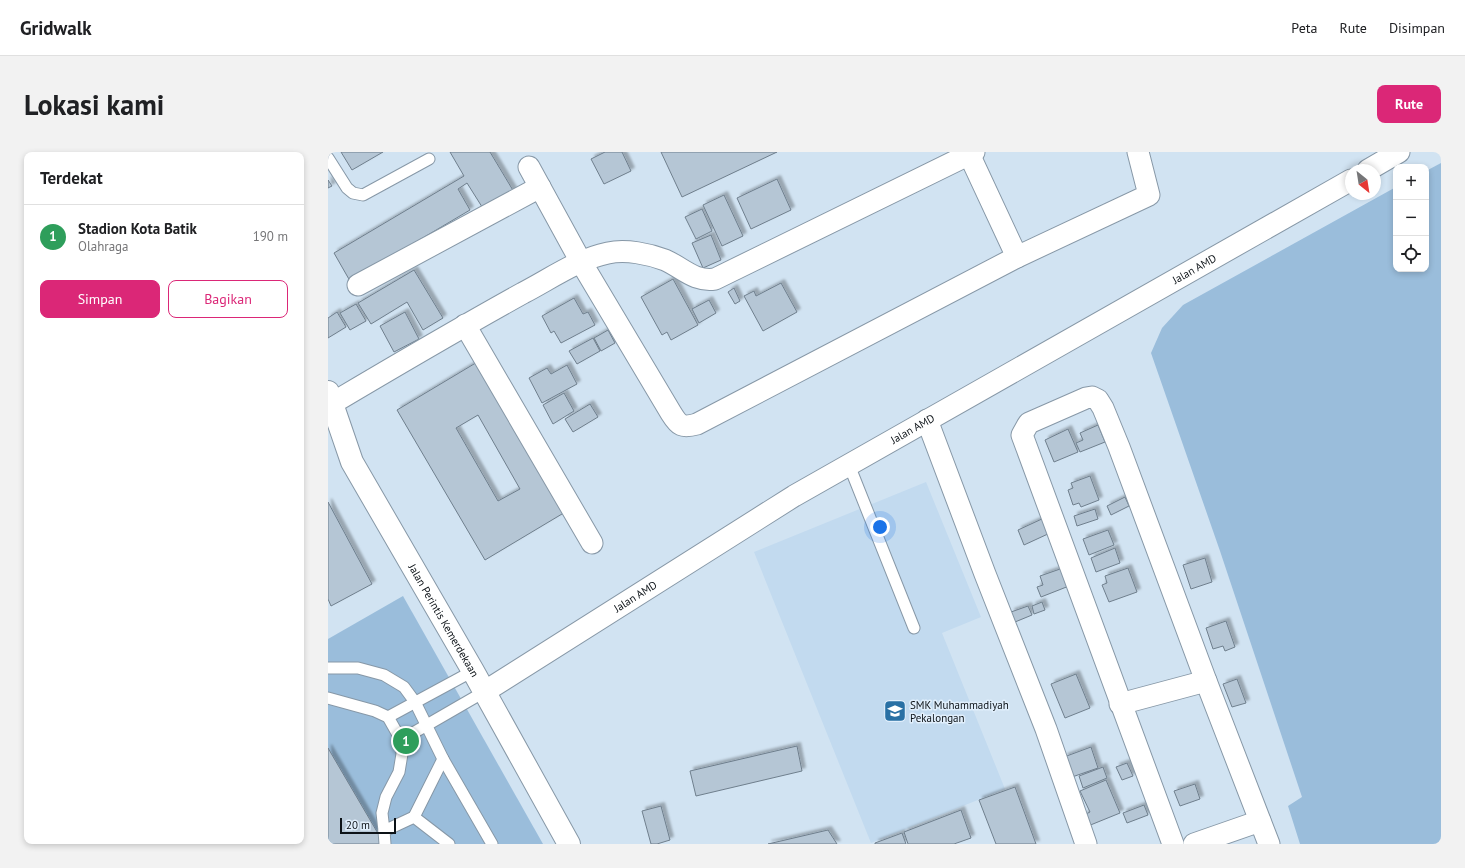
<!DOCTYPE html>
<html lang="id">
<meta charset="utf-8">
<style>
body{margin:0;font-family:"PT Sans",sans-serif;background:#f2f2f2;color:#202124}
.controls{position:absolute;right:12px;top:12px;display:grid;overflow:hidden;border-radius:8px;box-shadow:0 2px 6px #0003}
.controls button{width:36px;height:36px;display:grid;place-items:center;padding:0;border:0;border-bottom:1px solid #e0e0e0;background:#fff;color:#202124;font:20px sans-serif}
.compass{position:absolute;left:1017px;top:12px;width:36px;height:36px;border-radius:50%;background:#fff;box-shadow:0 2px 6px #0003;rotate:150deg}
.scale{position:absolute;left:12px;bottom:10px;width:56px;box-sizing:border-box;padding-left:4px;border:2px solid #0c1217;border-top:0;font-size:11px;line-height:14px;white-space:nowrap;color:#0c1217;-webkit-text-stroke:3px #e1effc;paint-order:stroke}
.you{position:absolute;left:552px;top:375px;width:14px;height:14px;margin:-10px;border:3px solid #fff;border-radius:50%;background:#1a73e8;box-shadow:0 0 0 6px #1a73e833}
.badge{display:grid;place-items:center;width:26px;height:26px;border-radius:50%;background:#db2777;color:#fff;font-size:13px;font-weight:700}
.pin{position:absolute;translate:-50% -50%;border:2px solid #fff;box-shadow:0 1px 4px #0006}
.list{margin:0;padding:0;list-style:none}
h2{display:flex;justify-content:space-between;align-items:center;height:52px;margin:0;padding:0 16px;font-size:17px}
h2 small{font-size:13px;font-weight:400;color:#757577}
.list li{display:grid;grid-template-columns:26px 1fr auto;gap:12px;align-items:center;box-sizing:border-box;height:64px;padding:0 16px;border-top:1px solid #e0e0e0}
.list b{display:block;font-size:15px;white-space:nowrap}
.list p{margin:0;font-size:13px;white-space:nowrap;color:#757577}
.list em{font-size:13px;font-style:normal;color:#757577}
.actions{display:flex;gap:8px;padding:12px 16px}
.actions a{flex:1;padding:9px 0;border:1px solid #db2777;border-radius:8px;text-align:center;font-size:14px;color:#db2777}
.actions .main{background:#db2777;color:#fff}
.icon{flex:none;width:22px;height:22px;fill:none;stroke:currentColor;stroke-width:2;stroke-linecap:round;stroke-linejoin:round}
.map{position:relative;flex:none;width:1113px;height:692px;overflow:hidden;border-radius:8px}
header{display:flex;align-items:center;gap:24px;box-sizing:border-box;height:56px;padding:0 20px;background:#fff;border-bottom:1px solid #e0e0e0}
header strong{font-size:19px}
nav{display:flex;gap:22px;margin-inline-start:auto;font-size:14px}
.intro{display:flex;align-items:center;justify-content:space-between;box-sizing:border-box;height:96px;padding:0 24px}
h1{margin:0;font-size:28px}
.button{padding:10px 18px;border-radius:8px;background:#db2777;color:#fff;font-size:14px;font-weight:700}
main{display:flex;gap:24px;padding:0 24px}
aside{flex:1;background:#fff;border-radius:8px;box-shadow:0 2px 6px #0003}
.map>svg:first-child{display:block}
</style>
<header>
<strong>Gridwalk</strong>
<nav><a>Peta</a><a>Rute</a><a>Disimpan</a></nav>
</header>
<div class="intro"><h1>Lokasi kami</h1><a class="button">Rute</a></div>
<main>
<aside>
<h2>Terdekat<small></small></h2>
<ul class="list">
<li><span class="badge" style="background:#2e9e5b">1</span><div><b>Stadion Kota Batik</b><p>Olahraga</p></div><em>190 m</em></li>
</ul>
<div class="actions"><a class="main">Simpan</a><a>Bagikan</a></div>
</aside>
<div class="map">
<svg width="1113" height="692" viewBox="0 0 1113 692">
<defs>
<filter id="shadow"><feDropShadow dx="3.5" dy="-3.5" stdDeviation="1" flood-color="#0004"/></filter>
</defs>
<rect width="100%" height="100%" fill="#d1e3f2"/>
<!-- built -->
<polygon fill="#c2daef" points="598,330 653,465 614,481 677,637 543,691 426,400"/>
<!-- green -->
<g fill="#9abddb">
<polygon points="1113,11 1113,692 972,692 960,654 974,645 892,399 823,201 834,176 855,153 1068,35 1068,117 1098,117 1098,19"/>
<polygon points="75,444 215,692 0,692 0,487"/>
</g>
<!-- building -->
<g fill="#b5c6d5" stroke="#6f7f8d" fill-rule="evenodd" filter="url(#shadow)">
<polygon points="13,0 55,0 24,18"/>
<polygon points="122,0 162,0 186,40 156,58 139,31 130,37 142,58 22,129 6,101 136,24"/>
<polygon points="277,0 294,0 303,19 276,32 263,7"/>
<polygon points="333,0 449,0 354,45"/>
<polygon points="449,27 463,58 423,77 409,46"/>
<polygon points="0,28 4,34 0,36"/>
<polygon points="396,43 415,84 394,94 375,53"/>
<polygon points="374,57 384,79 368,87 357,65"/>
<polygon points="383,83 393,108 375,116 364,91"/>
<polygon points="86,118 115,166 95,178 79,150 43,172 30,151"/>
<polygon points="345,127 370,173 343,188 339,180 334,183 313,145"/>
<polygon points="453,131 469,160 435,179 416,144 426,139 428,144"/>
<polygon points="406,136 412,149 407,152 400,140"/>
<polygon points="246,146 255,162 260,160 267,173 233,191 226,179 223,181 214,164"/>
<polygon points="381,148 388,161 371,171 364,157"/>
<polygon points="28,152 38,169 22,178 12,161"/>
<polygon points="9,160 18,175 0,186 0,166"/>
<polygon points="77,160 91,187 66,200 52,174"/>
<polygon points="280,178 287,191 273,199 266,186"/>
<polygon points="265,186 272,199 249,212 241,199"/>
<path d="M151,209L239,359L157,408L69,258ZM150,263L192,337L170,349L128,276Z"/>
<polygon points="239,213 249,232 214,251 201,226 219,216 223,222"/>
<polygon points="236,241 246,259 225,272 215,253"/>
<polygon points="262,252 270,265 245,280 237,267"/>
<polygon points="770,273 777,290 752,300 748,291 755,288 752,281"/>
<polygon points="740,277 750,300 726,310 717,288"/>
<polygon points="762,324 771,348 753,355 751,351 745,353 740,338 745,336 743,331"/>
<polygon points="797,345 801,354 783,363 779,354"/>
<polygon points="0,350 44,432 3,454 0,447"/>
<polygon points="767,357 770,367 749,374 746,364"/>
<polygon points="716,366 722,381 696,393 690,378"/>
<polygon points="780,378 786,393 761,403 755,387"/>
<polygon points="787,396 792,411 768,420 763,406"/>
<polygon points="877,406 884,430 863,437 855,413"/>
<polygon points="735,416 741,434 713,445 709,435 715,433 712,424"/>
<polygon points="800,416 809,440 781,450 774,433 779,431 777,424"/>
<polygon points="714,450 717,458 706,462 704,454"/>
<polygon points="700,454 704,463 687,470 683,460"/>
<polygon points="898,469 907,495 897,499 895,494 885,497 878,476"/>
<polygon points="748,522 762,556 737,566 723,532"/>
<polygon points="909,527 918,551 904,555 895,532"/>
<polygon points="469,594 474,619 368,644 362,619"/>
<polygon points="763,595 770,616 744,625 736,605"/>
<polygon points="0,596 55,690 53,692 0,692"/>
<polygon points="799,611 805,624 794,628 788,615"/>
<polygon points="775,615 779,626 755,636 751,624"/>
<polygon points="778,628 792,661 760,674 756,663 762,660 752,639"/>
<polygon points="867,632 872,647 852,654 846,639"/>
<polygon points="687,635 708,692 668,692 651,648"/>
<polygon points="816,653 820,663 799,671 795,661"/>
<polygon points="333,654 342,688 329,692 323,692 314,659"/>
<polygon points="633,658 643,686 626,692 580,692 576,680"/>
<polygon points="500,678 509,692 440,692"/>
<polygon points="574,681 578,692 547,692 547,691"/>
</g>
<g fill="none" stroke-linecap="round" stroke-linejoin="round">
<!-- service casing -->
<g stroke="#8798a7" stroke-width="13">
<g id="service">
<polyline points="0,6 19,36 25,41 35,43 101,7"/>
<polyline points="521,313 586,476"/>
<polyline points="0,516 30,516 56,523 76,535 87,550 115,607 164,692"/>
<polyline points="0,546 47,559 60,565 73,588 74,602 71,620 58,645 54,661 56,679 86,665 121,692"/>
<polyline points="60,565 145,519"/>
<polyline points="73,588 156,540"/>
<polyline points="86,665 115,607"/>
<polyline points="56,679 57,692"/>
</g>
</g>
<!-- minor casing -->
<g stroke="#8798a7" stroke-width="23">
<g id="minor">
<polyline points="641,2 689,105"/>
<path d="M201,15L253,110L343,261C351,274 354,276 369,272L689,105L821,43L810,0"/>
<polyline points="1040,18 1071,0"/>
<polyline points="30,133 212,35"/>
<polyline points="137,173 264,391"/>
<path d="M3,252C67,214 130,177 195,141C222,127 250,107 280,101C298,97 321,102 337,108C355,116 366,130 387,127L646,0"/>
<polyline points="599,268 657,422 718,577 758,692"/>
<path id="s1" d="M156,540L466,344L1023,28"/>
<polyline points="792,552 878,529"/>
<polyline points="845,692 694,283 699,274 701,271 758,246 764,245 770,248 775,256 791,295 878,529 941,692"/>
<polyline points="866,692 932,669"/>
</g>
</g>
<!-- tertiary casing -->
<g stroke="#8798a7" stroke-width="24">
<g id="tertiary">
<path id="s2" d="M0,240L24,310L145,519L241,692"/>
</g>
</g>
<!-- service -->
<use href="#service" stroke="#fff" stroke-width="11"/>
<!-- minor -->
<use href="#minor" stroke="#fff" stroke-width="21"/>
<!-- tertiary -->
<use href="#tertiary" stroke="#fff" stroke-width="22"/>
</g>
<!-- icons -->
<defs>
<g id="school-square" transform="scale(1.15)"><rect x="-9" y="-9" width="18" height="18" rx="4" fill="#2970a4" stroke="#e1effc"/><path d="M0-5L7-2L0 1L-7-2ZM-4 1L0 2.5L4 1V4Q0 6-4 4Z" fill="#fff"/></g>
</defs>
<g fill-rule="evenodd">
<use href="#school-square" x="567" y="559"/>
</g>
<g text-anchor="middle" dominant-baseline="central" stroke-width="3" stroke-linejoin="round" paint-order="stroke">
<!-- street labels -->
<g font-size="11" fill="#0c1217" stroke="#e1effc">
<text stroke="none"><textPath href="#s1" startOffset="827">Jalan AMD</textPath></text>
<text stroke="none"><textPath href="#s1" startOffset="503">Jalan AMD</textPath></text>
<text stroke="none"><textPath href="#s1" startOffset="179">Jalan AMD</textPath></text>
<text stroke="none"><textPath href="#s2" startOffset="257">Jalan Perintis Kemerdekaan</textPath></text>
</g>
<!-- poi labels -->
<g font-size="11" fill="#0c1217" stroke="#e1effc" text-anchor="start">
<text x="582" y="553">SMK Muhammadiyah<tspan x="582" dy="13">Pekalongan</tspan></text>
</g>
</g>
</svg>
<div class="controls">
<button>+</button>
<button>−</button>
<button><svg class="icon" aria-label="locate" viewBox="0 0 24 24"><circle cx="12" cy="12" r="6"/><path d="M12 2v4M12 18v4M2 12h4M18 12h4"/></svg></button>
</div>
<svg class="compass" viewBox="-18 -18 36 36"><path d="M0-13l5 13h-10z" fill="#e53935"/><path d="M0 13l5-13h-10z" fill="#757577"/></svg>
<div class="scale">20 m</div>
<div class="you"></div>
<div class="pin badge" style="left:78px;top:589px;background:#2e9e5b">1</div>
</div>
</main>
